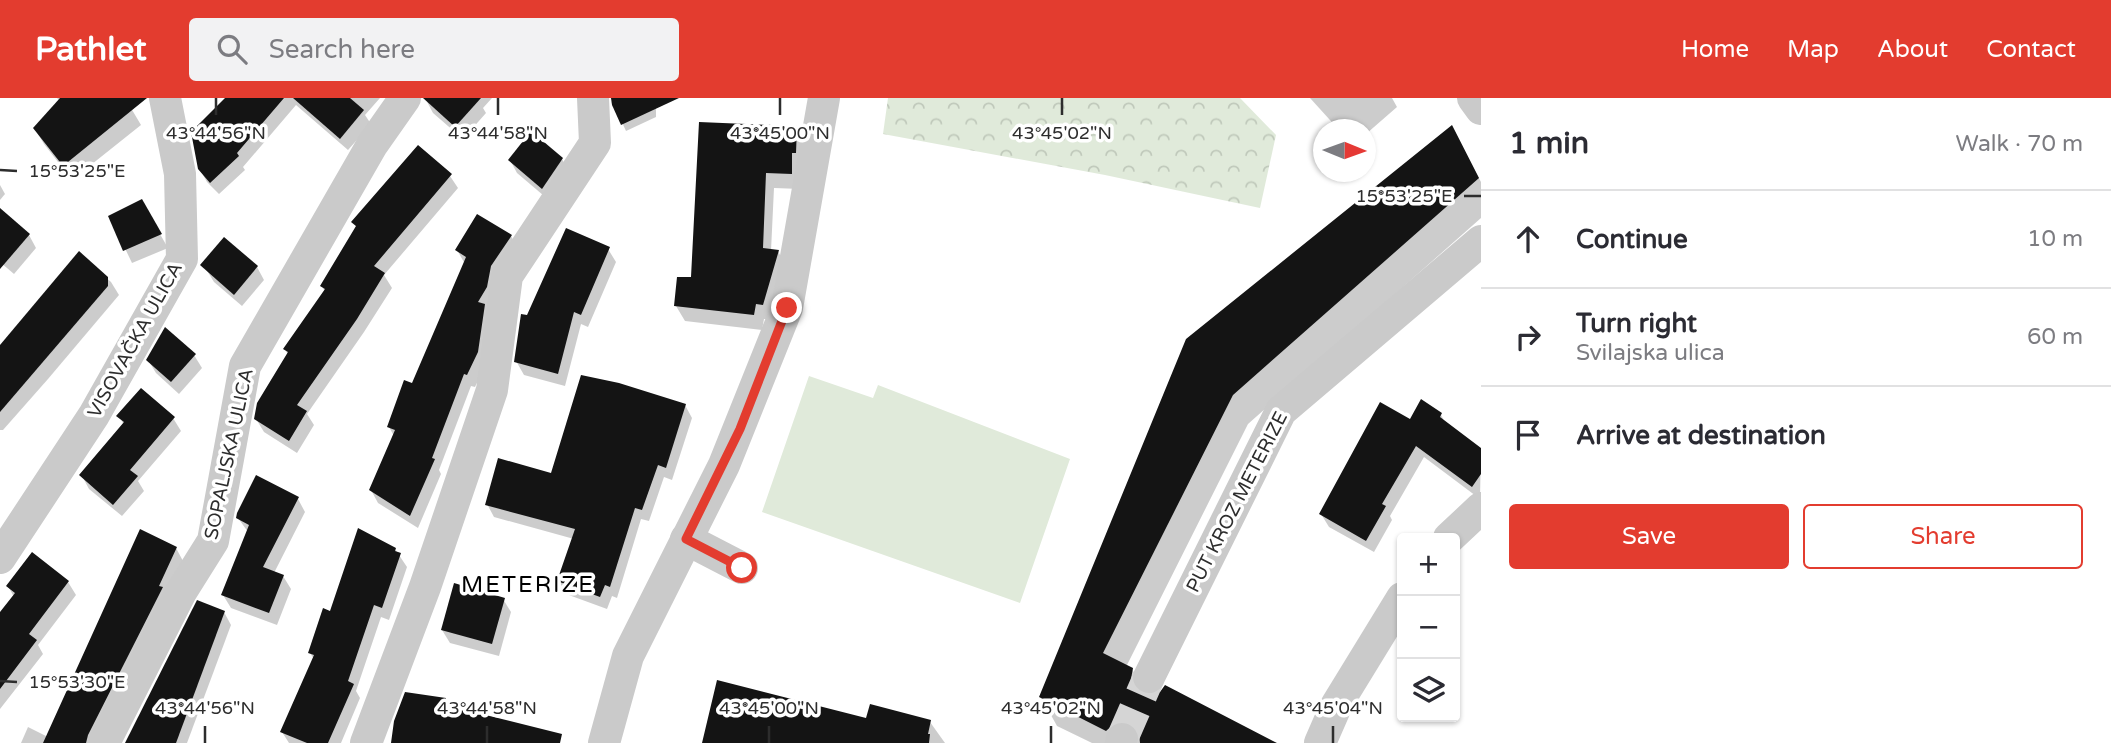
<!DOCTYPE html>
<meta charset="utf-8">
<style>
body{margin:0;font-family:"Varela Round",sans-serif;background:#f2f2f3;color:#2b2b33}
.controls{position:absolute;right:21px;bottom:21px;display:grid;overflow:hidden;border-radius:7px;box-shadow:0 2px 5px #0004}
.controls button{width:63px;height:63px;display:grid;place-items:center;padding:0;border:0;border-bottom:2px solid #e1e1e2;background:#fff;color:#2b2b33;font:35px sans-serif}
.compass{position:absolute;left:1313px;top:21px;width:63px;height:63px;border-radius:50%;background:#fff;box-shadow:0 2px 5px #0004;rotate:91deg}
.stop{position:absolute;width:21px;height:21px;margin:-16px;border:5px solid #e33c2f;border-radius:50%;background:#fff}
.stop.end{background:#e33c2f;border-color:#fff;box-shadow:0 2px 7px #0008}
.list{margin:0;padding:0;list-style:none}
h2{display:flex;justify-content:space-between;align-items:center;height:91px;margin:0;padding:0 28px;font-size:30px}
h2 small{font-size:23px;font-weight:400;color:#7c7c81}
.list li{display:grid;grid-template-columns:46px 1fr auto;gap:21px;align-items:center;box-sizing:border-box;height:98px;padding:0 28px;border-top:2px solid #e1e1e2}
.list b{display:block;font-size:26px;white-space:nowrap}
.list p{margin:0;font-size:23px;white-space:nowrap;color:#7c7c81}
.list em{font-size:23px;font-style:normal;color:#7c7c81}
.actions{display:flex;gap:14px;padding:21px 28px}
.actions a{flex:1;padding:16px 0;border:2px solid #e33c2f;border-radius:7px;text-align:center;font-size:24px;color:#e33c2f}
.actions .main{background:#e33c2f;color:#fff}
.icon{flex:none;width:38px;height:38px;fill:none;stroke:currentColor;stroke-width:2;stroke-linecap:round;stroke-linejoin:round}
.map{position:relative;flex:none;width:1481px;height:645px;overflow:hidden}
header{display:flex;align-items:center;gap:42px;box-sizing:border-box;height:98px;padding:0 35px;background:#e33c2f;color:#fff}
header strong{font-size:33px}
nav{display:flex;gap:38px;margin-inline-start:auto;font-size:24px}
.search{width:490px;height:63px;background:#f2f2f3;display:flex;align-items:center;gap:18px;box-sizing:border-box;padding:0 24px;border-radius:7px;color:#7c7c81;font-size:26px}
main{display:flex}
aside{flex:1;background:#fff}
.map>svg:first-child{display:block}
</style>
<header>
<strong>Pathlet</strong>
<div class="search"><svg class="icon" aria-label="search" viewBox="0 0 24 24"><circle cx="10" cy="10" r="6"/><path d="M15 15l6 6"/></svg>Search here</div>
<nav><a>Home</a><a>Map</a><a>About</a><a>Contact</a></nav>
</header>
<main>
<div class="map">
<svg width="1481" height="645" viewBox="0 0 1481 645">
<defs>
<pattern id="park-crowns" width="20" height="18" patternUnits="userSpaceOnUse" patternTransform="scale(1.75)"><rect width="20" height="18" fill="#e0eada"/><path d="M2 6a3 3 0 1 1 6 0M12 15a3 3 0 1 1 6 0" fill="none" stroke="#c0c9bb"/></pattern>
</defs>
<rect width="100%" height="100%" fill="#fff"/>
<!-- park -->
<polygon fill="url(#park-crowns)" points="888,0 1240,0 1276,37 1260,110 1105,77 883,36"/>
<!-- pitch -->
<polygon fill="#e0eada" points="809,278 873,300 878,287 1070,361 1020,505 762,414"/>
<!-- shadow -->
<g fill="#0003">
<polygon points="57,0 125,0 141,27 72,82 44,46 35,31 60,3"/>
<polygon points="227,0 380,0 365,17 371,26 348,52 296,7 243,69 245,72 219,96 207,84 199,70"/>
<polygon points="425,0 492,0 483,10 486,15 463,41 433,15"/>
<polygon points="627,0 656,0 656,19 626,33 614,7"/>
<polygon points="1310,0 1392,0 1397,9 1366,36 1366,32 1339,32"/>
<polygon points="796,30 805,46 800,91 774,90 771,153 778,153 786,169 772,221 764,221 762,232 685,223 676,208"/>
<polygon points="1467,58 1481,84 1481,120 1248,326 1126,569 1132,571 1147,598 1273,645 1092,645 1057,628 1041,599 1187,242"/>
<polygon points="562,61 569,74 550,103 517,75 510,62"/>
<polygon points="450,78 458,90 384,177 392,190 364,234 307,316 314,327 297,355 264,334 256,321 288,257 285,251 325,194 322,188 357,130 353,124"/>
<polygon points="0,87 5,96 0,102"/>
<polygon points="141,103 168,150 132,165 110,119"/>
<polygon points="0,112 29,137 36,150 14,176 0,164"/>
<polygon points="511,138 518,151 485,268 475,289 471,288 439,372 441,376 418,430 378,405 371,392 394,338 389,329 413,287 465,166 457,152"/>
<polygon points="608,151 616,164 588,229 581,226 565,288 524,277 516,263 528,219"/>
<polygon points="79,156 111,184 119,197 48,281 3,332 0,332 0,248"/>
<polygon points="257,169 264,182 242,208 214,184 206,171"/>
<polygon points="194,257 202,270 179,296 156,275 148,262"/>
<polygon points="685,307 692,320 672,382 664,379 649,423 641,421 617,500 612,498 607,511 566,496 559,483 574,441 494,419 487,406 552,377"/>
<polygon points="1441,317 1446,326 1481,352 1480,401 1424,359 1390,418 1392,422 1374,454 1329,429 1321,416"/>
<polygon points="119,318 173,320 181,333 138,383 144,393 122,418 89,391 82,378 124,327"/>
<polygon points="298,401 305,414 274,475 283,478 291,491 277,527 231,510 223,497 248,434 238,420"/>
<polygon points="176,450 183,463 98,645 21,645 28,629 48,639"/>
<polygon points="395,451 407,469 389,522 381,519 356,593 360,600 341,645 289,645 282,634 314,561 310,555 331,515"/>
<polygon points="68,484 76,497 38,547 43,556 0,611 0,516 14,499 8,488"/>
<polygon points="503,501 511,514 499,558 450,545 442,532"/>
<polygon points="224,514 231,527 187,645 136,645"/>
<polygon points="867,622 930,624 945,645 703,645"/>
</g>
<!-- building -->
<g fill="#141414">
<polygon points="60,0 147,0 63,68 33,30"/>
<polygon points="225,0 284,0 237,55 239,58 210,85 198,71 191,34"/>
<polygon points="293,0 350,0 364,12 340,41"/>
<polygon points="423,0 481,0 455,29"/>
<polygon points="611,0 679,0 621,27 612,7"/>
<polygon points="699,24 797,28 796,55 792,55 792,76 766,75 763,150 779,152 763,207 756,206 754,217 674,208 677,179 691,179"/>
<polygon points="1452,27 1479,80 1233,297 1103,555 1133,570 1131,581 1133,589 1140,595 1151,597 1160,594 1165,587 1277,645 1140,645 1139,635 1135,628 1127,623 1116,624 1106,633 1039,599 1186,241"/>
<polygon points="531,33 563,60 542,91 508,62"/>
<polygon points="418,47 452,76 374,168 385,175 357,221 297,307 307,313 289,343 254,321 257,305 288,254 283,251 325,191 320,188 356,128 351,124"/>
<polygon points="142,101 162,136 123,153 108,118"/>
<polygon points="0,110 30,136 0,171"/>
<polygon points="477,116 512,137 491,168 487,189 478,204 485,206 478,254 467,277 464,276 432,360 435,361 410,418 369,392 395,332 387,329 404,282 412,285 466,159 455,152"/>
<polygon points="566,130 610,149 581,217 574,214 558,276 514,264 521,216 527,217"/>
<polygon points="224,139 258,168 234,197 200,167"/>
<polygon points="79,153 108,179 108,188 0,314 0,247"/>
<polygon points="165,229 196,256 171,284 146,262"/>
<polygon points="581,277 619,285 686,306 666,370 658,367 642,412 635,410 610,489 605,487 600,499 557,483 575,431 485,407 498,360 551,375"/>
<polygon points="141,290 175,319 130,372 138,378 113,407 79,377 124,324 116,318"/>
<polygon points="1421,301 1442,315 1440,319 1481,350 1481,376 1472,389 1416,348 1382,406 1386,408 1366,443 1319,416 1380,304 1410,321"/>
<polygon points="256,377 299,399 263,469 284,477 269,515 221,497 249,427 236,420 237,415"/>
<polygon points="358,430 396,450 395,453 401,455 382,510 374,507 348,583 354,586 328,645 307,645 280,634 314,557 308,555 323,510 330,513"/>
<polygon points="140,431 177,449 159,488 163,489 88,637 86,645 43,645"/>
<polygon points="32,454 69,483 29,536 37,542 0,591 0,514 15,495 6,488"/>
<polygon points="454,485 505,500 492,546 441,532"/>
<polygon points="197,502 225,513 176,645 125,645"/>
<polygon points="717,582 866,620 870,606 931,622 928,636 930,636 929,645 702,645"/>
<polygon points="405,594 446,600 445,607 562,636 560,645 391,645 394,623"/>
</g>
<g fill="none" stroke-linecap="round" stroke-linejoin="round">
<!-- minor-tunnel -->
<polyline stroke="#d5d5d5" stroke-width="32" stroke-dasharray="32 16" stroke-linecap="butt" points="1122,641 1149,579"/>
<!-- minor -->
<g stroke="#cacaca" stroke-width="32">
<polyline points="1473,0 1481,11"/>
<polyline points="1449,440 1481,410"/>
<polyline points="686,441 742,470"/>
<polyline points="0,460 94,317 182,161 180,76 165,0"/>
<polyline points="1149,579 1281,313 1481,143"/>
<polyline points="104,645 181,494 213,443 245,268 372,47 405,0"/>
<polyline points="366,645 425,489 492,292 507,178 595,45 593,0"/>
<polyline points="604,645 628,558 724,367 787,210 824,0"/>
<polyline points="1121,645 1122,641"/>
<polyline points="1320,645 1337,606 1402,500"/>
</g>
</g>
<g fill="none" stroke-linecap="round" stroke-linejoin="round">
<!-- route -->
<polyline stroke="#e33c2f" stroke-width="9" points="742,470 686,441 740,331 787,210"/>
</g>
<!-- ticks -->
<path fill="none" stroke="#2d2d2d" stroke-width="2.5" d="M216,17V0M498,17V0M780,17V0M1062,17V0M0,72L17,73M1464,98H1481M0,583L17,584M205,645V628M487,645V628M769,645V628M1051,645V628M1333,645V628"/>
<g text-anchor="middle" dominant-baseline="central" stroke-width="7" stroke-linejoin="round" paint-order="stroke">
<!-- street labels -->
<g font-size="19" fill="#2d2d2d" stroke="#fff">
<text transform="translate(135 242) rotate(-61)">VISOVAČKA ULICA</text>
<text transform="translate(229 356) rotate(-78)">SOPALJSKA ULICA</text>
<text transform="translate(1237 404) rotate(-63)">PUT KROZ METERIZE</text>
</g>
<!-- quarter labels -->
<g font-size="23" letter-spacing="2" fill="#000" stroke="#fff">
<text x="528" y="487">METERIZE</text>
</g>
</g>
<g font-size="18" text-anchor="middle" fill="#2d2d2d" stroke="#fff" stroke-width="7" stroke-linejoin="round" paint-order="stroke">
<text x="216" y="41">43°44'56"N</text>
<text x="498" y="41">43°44'58"N</text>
<text x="780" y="41">43°45'00"N</text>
<text x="1062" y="41">43°45'02"N</text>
<text x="77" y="79">15°53'25"E</text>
<text x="1404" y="104">15°53'25"E</text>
<text x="77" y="590">15°53'30"E</text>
<text x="205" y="616">43°44'56"N</text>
<text x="487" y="616">43°44'58"N</text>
<text x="769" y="616">43°45'00"N</text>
<text x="1051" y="616">43°45'02"N</text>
<text x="1333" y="616">43°45'04"N</text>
</g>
</svg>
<div class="controls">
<button>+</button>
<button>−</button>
<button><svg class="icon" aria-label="layers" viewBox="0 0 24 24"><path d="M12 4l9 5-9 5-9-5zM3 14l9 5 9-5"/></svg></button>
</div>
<svg class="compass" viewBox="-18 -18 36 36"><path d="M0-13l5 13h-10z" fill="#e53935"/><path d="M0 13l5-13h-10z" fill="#7c7c81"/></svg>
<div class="stop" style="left:742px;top:470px"></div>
<div class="stop end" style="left:787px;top:210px"></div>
</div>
<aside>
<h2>1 min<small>Walk · 70 m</small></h2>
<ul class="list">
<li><svg class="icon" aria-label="ahead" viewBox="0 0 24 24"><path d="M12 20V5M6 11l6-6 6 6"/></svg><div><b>Continue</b></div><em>10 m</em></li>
<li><svg class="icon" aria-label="right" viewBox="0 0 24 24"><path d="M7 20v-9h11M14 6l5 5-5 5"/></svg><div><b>Turn right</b><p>Svilajska ulica</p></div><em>60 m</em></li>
<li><svg class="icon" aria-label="arrive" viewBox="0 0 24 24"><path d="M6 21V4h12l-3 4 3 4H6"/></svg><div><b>Arrive at destination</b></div></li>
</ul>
<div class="actions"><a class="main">Save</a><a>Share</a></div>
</aside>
</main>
